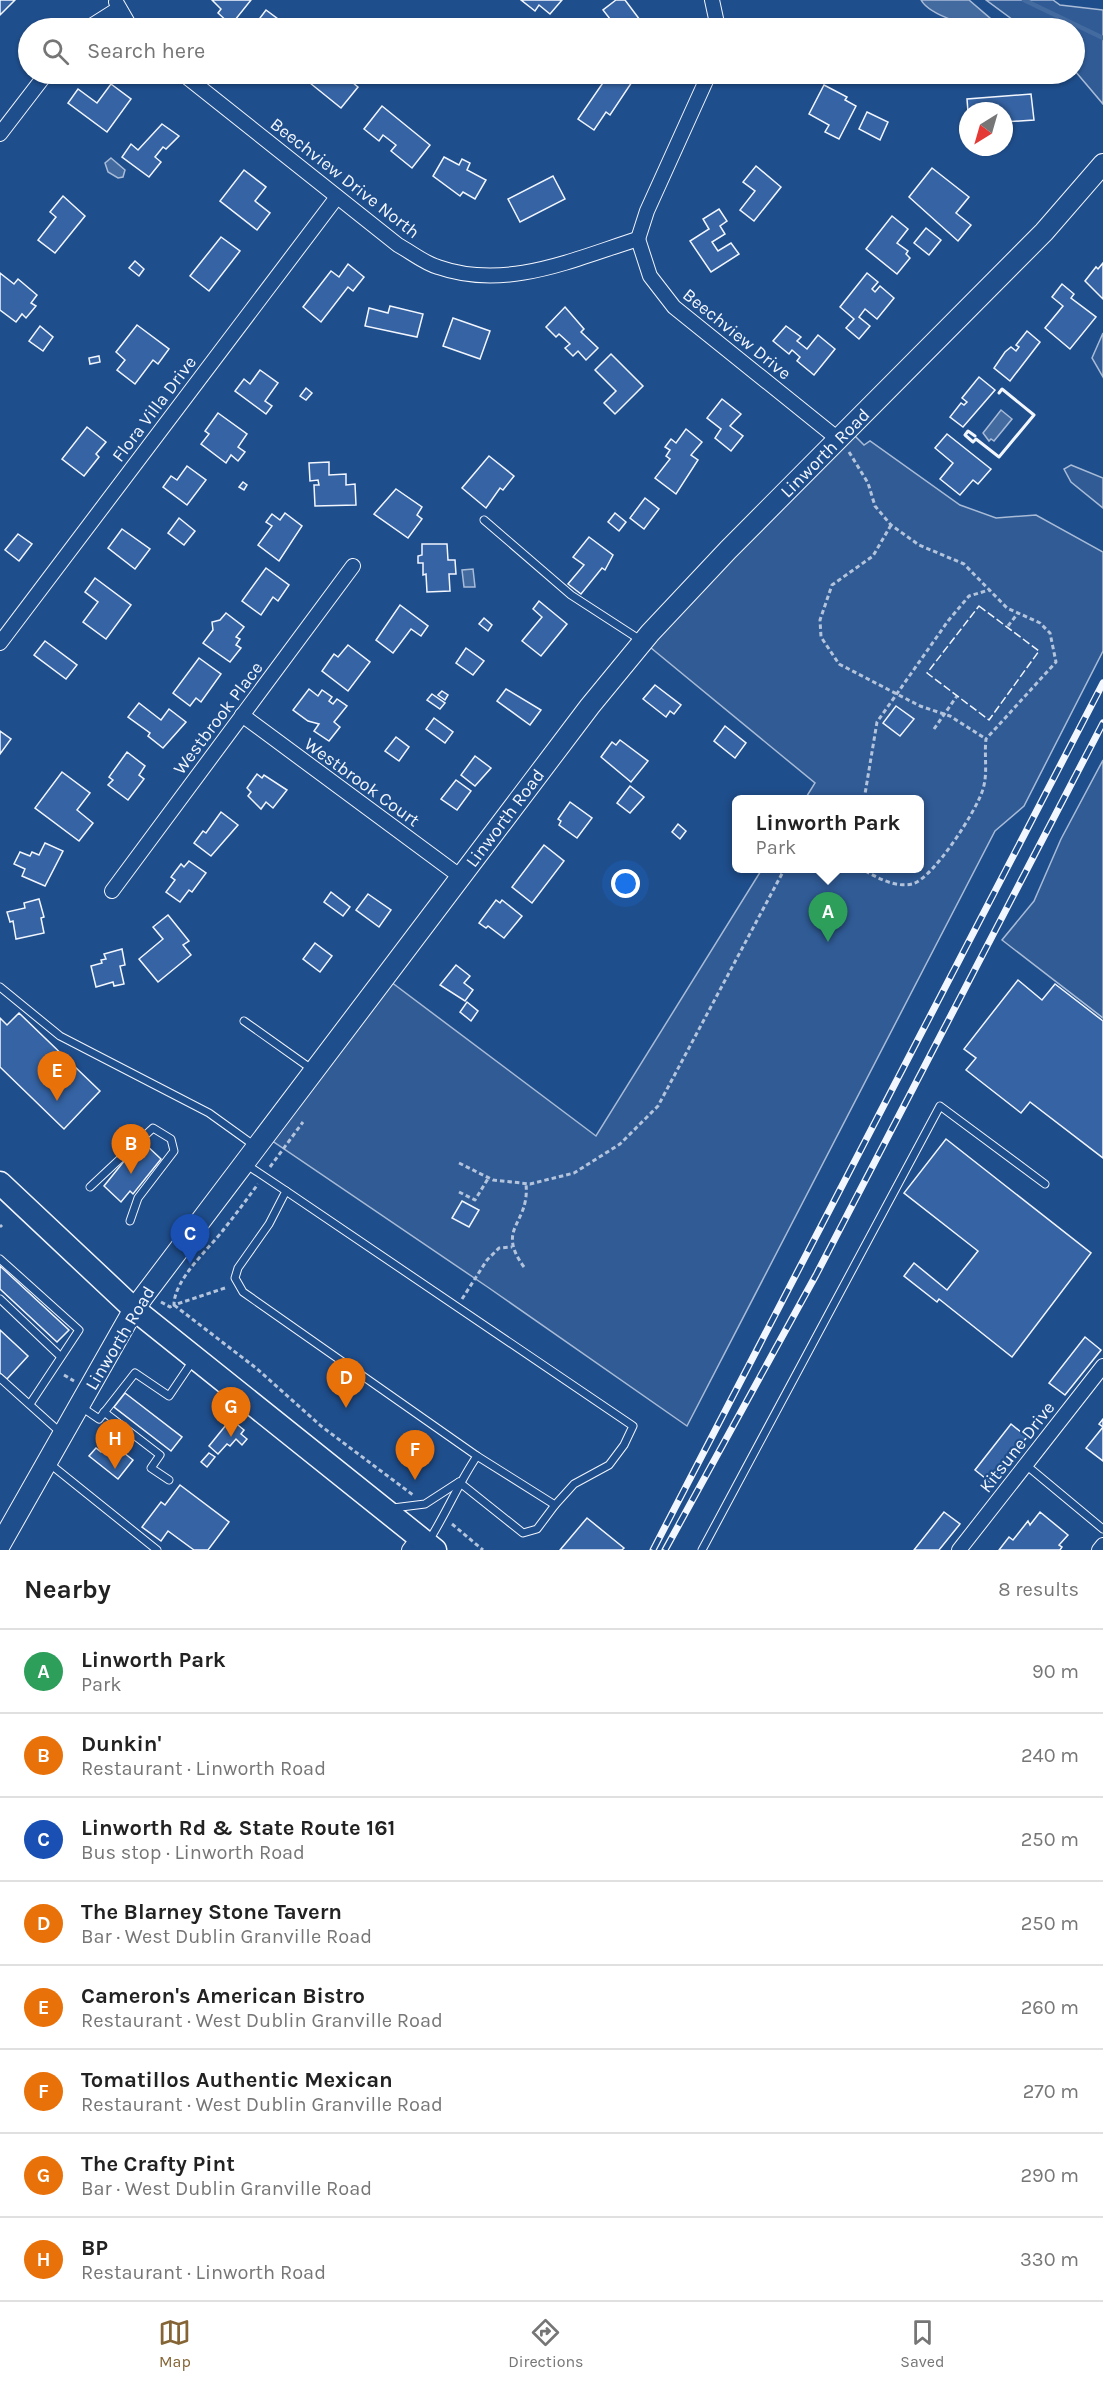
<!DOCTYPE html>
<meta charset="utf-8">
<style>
body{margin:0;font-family:Karla,sans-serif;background:#f6f6f6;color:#222}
.compass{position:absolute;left:959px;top:102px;width:54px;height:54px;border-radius:50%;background:#fff;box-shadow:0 2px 4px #0004;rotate:217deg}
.you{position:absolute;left:626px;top:884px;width:21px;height:21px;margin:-15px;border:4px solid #fff;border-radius:50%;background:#1a73e8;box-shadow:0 0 0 9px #1a73e833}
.badge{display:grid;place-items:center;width:39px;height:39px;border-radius:50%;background:#856535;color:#fff;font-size:20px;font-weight:700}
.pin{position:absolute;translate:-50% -50px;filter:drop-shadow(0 2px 3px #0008)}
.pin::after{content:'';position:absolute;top:32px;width:21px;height:18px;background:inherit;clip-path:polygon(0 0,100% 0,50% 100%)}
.popup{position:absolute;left:732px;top:795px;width:192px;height:78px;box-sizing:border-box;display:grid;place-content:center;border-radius:9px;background:#fff;filter:drop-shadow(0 2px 4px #0005);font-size:20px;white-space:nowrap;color:#767676}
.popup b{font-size:22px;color:#222}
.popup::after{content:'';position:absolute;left:50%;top:100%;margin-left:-12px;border:12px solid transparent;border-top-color:#fff}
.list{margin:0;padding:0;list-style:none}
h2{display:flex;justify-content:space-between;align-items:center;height:78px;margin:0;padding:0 24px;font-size:26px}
h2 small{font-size:20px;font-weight:400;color:#767676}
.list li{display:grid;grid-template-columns:39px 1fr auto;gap:18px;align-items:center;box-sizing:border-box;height:84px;padding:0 24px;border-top:2px solid #e0e0e0}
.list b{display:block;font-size:22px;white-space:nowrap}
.list p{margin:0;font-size:20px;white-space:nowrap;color:#767676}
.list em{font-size:20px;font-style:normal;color:#767676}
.icon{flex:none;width:33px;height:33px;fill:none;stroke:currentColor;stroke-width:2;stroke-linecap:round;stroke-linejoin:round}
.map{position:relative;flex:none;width:1103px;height:1550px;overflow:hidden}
.search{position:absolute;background:#fff;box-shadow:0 2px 4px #0004;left:18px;right:18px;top:18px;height:66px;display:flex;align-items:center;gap:15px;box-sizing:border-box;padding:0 21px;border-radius:33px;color:#767676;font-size:22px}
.sheet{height:750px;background:#fff}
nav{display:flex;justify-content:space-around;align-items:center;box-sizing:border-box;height:84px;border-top:2px solid #e0e0e0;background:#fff;font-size:16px;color:#767676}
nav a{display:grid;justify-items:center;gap:3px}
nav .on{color:#856535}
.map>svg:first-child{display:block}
</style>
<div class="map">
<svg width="1103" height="1550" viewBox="0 0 1103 1550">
<rect width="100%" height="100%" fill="#1f4e8c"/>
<!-- green -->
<g fill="#305b95" stroke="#a8bbd7" stroke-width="1.5">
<polygon points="986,0 1053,0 1060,5 1103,10 1103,104 1075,71 1074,28 1024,28"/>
<polygon points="1103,333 1103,377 1092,358"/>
<polygon points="853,434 864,445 870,441 960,505 996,518 1036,515 1103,552 1103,651 1024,806 995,831 687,1426 489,1288 271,1140 391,982 596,1136 762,869 920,868 920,800 805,799 815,783 645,643"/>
<polygon points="1071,465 1103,478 1103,508 1071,482 1064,469"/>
<polygon points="1103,760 1103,1018 1002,940 1034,901 1061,839"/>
</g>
<!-- water -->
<g fill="#446ba0" stroke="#a8bbd7" stroke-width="1.5">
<path d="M921,0H969L991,19L992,28C974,29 930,16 921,0Z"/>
<polygon points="111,158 125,170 123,177 118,178 108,172 105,163"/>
<polygon points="1001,410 1012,419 994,441 991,439 989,441 983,433"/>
<polygon points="473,569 475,587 464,587 462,570"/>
</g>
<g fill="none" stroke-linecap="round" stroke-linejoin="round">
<!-- stream -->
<polyline stroke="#446ba0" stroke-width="4.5" points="1024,0 1103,38"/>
</g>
<!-- building -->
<g fill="#3563a3" stroke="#f2f6ff" stroke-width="1.5">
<polygon points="0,0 15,0 0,15"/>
<polygon points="212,0 251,0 231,25 218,13 221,9"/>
<polygon points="521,0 562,0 550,14 539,5 535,11"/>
<polygon points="616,0 625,0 646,28 617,28 603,10"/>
<polygon points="266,10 282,22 277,28 257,28 254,26"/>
<polygon points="318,74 342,74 358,87 341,108 310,83"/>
<polygon points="609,74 620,74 632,82 610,115 606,112 594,130 578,119"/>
<polygon points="111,84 131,99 107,132 68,103 78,89 97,103"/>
<polygon points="824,85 847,97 845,100 856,106 839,139 825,132 829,125 809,114"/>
<polygon points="1031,94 1034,120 1004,122 1004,111 968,112 967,99"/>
<polygon points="382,106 430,145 412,168 391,151 396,145 383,135 379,141 364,129"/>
<polygon points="867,112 888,122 880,140 859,129"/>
<polygon points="162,124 179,136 166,149 163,147 155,157 161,162 149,177 122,157 131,144 138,150"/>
<polygon points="444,157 459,165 462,159 470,163 467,170 486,180 475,199 463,192 460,196 433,176"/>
<polygon points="756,166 781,187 754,221 740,210 755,191 743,182"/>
<polygon points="932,168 969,197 956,213 971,225 958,241 909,197"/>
<polygon points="244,170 266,187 255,201 270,213 257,230 220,201"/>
<polygon points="553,176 565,199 520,222 508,199"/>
<polygon points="63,196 85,216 55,253 38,240 56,217 50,212"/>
<polygon points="719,209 727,221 720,226 725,234 712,242 718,251 731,243 739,254 711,272 690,241 709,229 703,219"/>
<polygon points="892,216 908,229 897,243 908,251 906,254 910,258 897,274 866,249"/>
<polygon points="926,228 941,240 929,255 914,243"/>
<polygon points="221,237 240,251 209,291 190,276"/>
<polygon points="135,261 144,269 139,276 129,268"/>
<polygon points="1103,263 1103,299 1085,281 1096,267 1098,269"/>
<polygon points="348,264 364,277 353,291 348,287 321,322 303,307 331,271 339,277"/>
<polygon points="0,273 14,284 18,279 37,295 31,303 36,306 26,318 22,314 16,322 0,310"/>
<polygon points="867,273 878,282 872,289 875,292 880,286 894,298 877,319 865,309 859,317 870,326 859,339 846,328 854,319 840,307"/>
<polygon points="1062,284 1074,294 1071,298 1096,317 1070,349 1045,328 1063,306 1052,297"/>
<polygon points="390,306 423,314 417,337 365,326 369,308 388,313"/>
<polygon points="565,307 584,329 581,332 598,348 586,360 578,351 573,356 565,348 570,344 559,334 556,337 546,327"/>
<polygon points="453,318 490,331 480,359 443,346"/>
<polygon points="137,325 169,349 158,364 153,360 135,384 117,370 125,360 116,352"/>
<polygon points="40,326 53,337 43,351 29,341"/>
<polygon points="786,326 801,337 797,341 807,349 818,335 835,349 814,375 797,361 800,357 792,350 789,354 773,341"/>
<polygon points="1027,331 1040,342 1010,381 994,368 1005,352 1011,347 1016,351 1019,347 1016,345"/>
<polygon points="611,354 643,386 615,414 604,403 616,391 595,370"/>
<polygon points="99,356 100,362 90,364 89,358"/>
<polygon points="260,370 278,383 265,401 272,406 266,414 235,391 244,379 250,384"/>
<polygon points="979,377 995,390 963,427 950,417 961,403 964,405 967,402 962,398"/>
<polygon points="306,388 312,393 306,400 300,396"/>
<polygon points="722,399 741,414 730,426 743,436 731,451 715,438 721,429 707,418"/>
<polygon points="218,413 247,434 238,447 245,452 238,461 231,455 226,463 201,444 209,434 205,431"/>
<polygon points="87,427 106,442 96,454 99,457 84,476 62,459"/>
<polygon points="686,429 702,442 691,455 698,460 676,494 655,478 670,459 666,456 670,450 665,447 671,439 676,443"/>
<polygon points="947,434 991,469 978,484 973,480 960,495 940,479 953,463 935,448"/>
<polygon points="489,456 514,476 503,490 500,488 486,508 462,488"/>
<polygon points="329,462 329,475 346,474 346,485 355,484 356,505 315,506 314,485 319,485 318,480 310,481 309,463"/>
<polygon points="187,466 206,480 187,505 163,487 171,476 177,480"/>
<polygon points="243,482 247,485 244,490 239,487"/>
<polygon points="396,489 422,507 417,515 422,519 408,538 374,514"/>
<polygon points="645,498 659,509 644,529 630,518"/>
<polygon points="285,513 302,526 279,561 258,545 272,526 266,522 272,514 280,520"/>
<polygon points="615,513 626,522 619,531 608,522"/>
<polygon points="179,518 195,531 184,545 168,533"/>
<polygon points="122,529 150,549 135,569 108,548"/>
<polygon points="18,534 32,544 19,561 5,550"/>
<polygon points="589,537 613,555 605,570 602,568 581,594 568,584 584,565 573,557"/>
<polygon points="422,544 447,544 448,560 455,560 456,574 449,574 450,591 427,592 426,574 423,575 423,563 418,563 418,556 422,555"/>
<polygon points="266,568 289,585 278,601 273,597 261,615 242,601"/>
<polygon points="95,578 131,605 106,639 83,622 98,602 85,592"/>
<polygon points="539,601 567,624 541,656 522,641 542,617 533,609"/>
<polygon points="400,605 428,626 421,636 411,629 393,653 376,640"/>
<polygon points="226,613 244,627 236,637 240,639 236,645 241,648 230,662 203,643 213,630 212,622 220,620"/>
<polygon points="484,618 492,625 488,631 479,624"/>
<polygon points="45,641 77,665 66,679 34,655"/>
<polygon points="348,645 370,662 348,691 322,671 334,654 338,657"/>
<polygon points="466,648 484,661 473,675 456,663"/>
<polygon points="199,658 221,674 201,702 196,698 190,706 173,693"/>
<polygon points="655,685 681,705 674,714 670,711 666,717 643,699"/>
<polygon points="309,689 318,696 322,690 332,697 329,701 333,704 337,699 347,706 334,722 340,727 329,741 314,731 319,724 308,721 293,710"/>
<polygon points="506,689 541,710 530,725 497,701"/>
<polygon points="442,691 448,695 445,700 438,695"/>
<polygon points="432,694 445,703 440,709 427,700"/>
<polygon points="139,703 161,720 169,709 186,722 163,748 148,736 150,733 128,717"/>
<polygon points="896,706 914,719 900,736 883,723"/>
<polygon points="434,718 453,732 445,743 426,729"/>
<polygon points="725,726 746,743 735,758 714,741"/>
<polygon points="0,731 11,739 0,754"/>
<polygon points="396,737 409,747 399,761 385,751"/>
<polygon points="620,740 648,761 631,782 601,757 612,742 616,745"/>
<polygon points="127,752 145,766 139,775 144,779 128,800 108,785 113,780 109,777"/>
<polygon points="475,756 491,768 475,786 461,775"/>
<polygon points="62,772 90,793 77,810 93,823 79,841 35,808"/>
<polygon points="257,774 262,778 264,775 287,790 273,808 266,802 261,809 248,796 251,792 247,788"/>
<polygon points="456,780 471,791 457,810 441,799"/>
<polygon points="630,786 644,797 630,813 617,803"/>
<polygon points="570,802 592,818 577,838 559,825 561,821 558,819"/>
<polygon points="221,812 238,825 211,856 194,843 203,831 206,833"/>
<polygon points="678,824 686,831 680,839 672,832"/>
<polygon points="45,843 63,851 45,886 22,876 25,869 14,864 20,852 30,856 32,852 39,855"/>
<polygon points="544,845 564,861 532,903 512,887"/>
<polygon points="189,861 206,873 192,892 189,890 180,902 166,892 175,880 171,877 181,864 184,867"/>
<polygon points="331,892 350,907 343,916 324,902"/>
<polygon points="368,894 391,910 379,927 356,910"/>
<polygon points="39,899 44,917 41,918 44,933 16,939 13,921 10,922 7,912 25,908 24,903"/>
<polygon points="496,900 500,903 502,900 522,916 504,938 488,926 486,928 479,923"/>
<polygon points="168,915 189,941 183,945 191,955 158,982 139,959 163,939 153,927"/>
<polygon points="315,943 332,956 320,972 303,959"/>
<polygon points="122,949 125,965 120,966 124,984 114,986 113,982 96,987 91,966 102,963 101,960 106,959 104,954"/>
<polygon points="456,965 470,976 464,983 473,990 465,1001 440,985"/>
<polygon points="1018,980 1042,1000 1055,984 1103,1021 1103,1158 1030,1102 1021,1113 966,1070 976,1058 964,1049"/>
<polygon points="467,1002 478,1011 471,1021 460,1012"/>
<polygon points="19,1013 100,1091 64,1129 0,1067 0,1018 7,1025"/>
<polygon points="946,1139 1091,1253 1012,1357 939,1299 937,1302 904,1276 914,1263 947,1290 978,1251 904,1193"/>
<polygon points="144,1143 161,1159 133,1194 130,1191 121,1202 104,1186 129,1155 131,1157"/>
<polygon points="462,1201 479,1210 469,1227 452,1218"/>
<polygon points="0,1266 69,1330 57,1342 0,1289"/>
<polygon points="0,1330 28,1356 7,1379 0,1373"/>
<polygon points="1085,1337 1101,1350 1065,1395 1049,1383"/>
<polygon points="125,1393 182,1437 171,1451 114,1407"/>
<polygon points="226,1415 244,1430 241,1434 247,1439 242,1445 236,1439 230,1446 227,1444 218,1454 209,1446 226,1425 222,1421"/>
<polygon points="1103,1419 1103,1461 1086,1448 1103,1427 1099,1424"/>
<polygon points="1011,1424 1027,1437 990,1482 975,1470"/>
<polygon points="109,1441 133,1460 118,1479 89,1456 96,1448 101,1452"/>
<polygon points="209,1453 215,1457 207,1467 201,1462"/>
<polygon points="180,1485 229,1522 208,1550 194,1550 168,1531 161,1541 142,1527 161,1502 165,1505"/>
<polygon points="944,1512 960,1524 939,1550 914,1550"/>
<polygon points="1040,1512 1068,1535 1059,1545 1062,1547 1060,1550 999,1550 1009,1537 1013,1540 1028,1521 1030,1525"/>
<polygon points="587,1518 624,1548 622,1550 560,1550"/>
</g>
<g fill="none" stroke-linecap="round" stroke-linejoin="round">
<!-- service casing -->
<g stroke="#f2f6ff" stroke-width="9">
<g id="service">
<polyline points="484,520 571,595 642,641"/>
<polyline points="0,987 60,1036 209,1113 255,1146"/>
<polyline points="244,1021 313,1070"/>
<path d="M247,1165L286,1191L269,1224L238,1268L235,1278L243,1292L477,1456C458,1484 446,1514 428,1542"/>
<polyline points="90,1187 153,1128 171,1139 174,1151 138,1198 130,1221"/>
<polyline points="286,1191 633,1426 624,1445 609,1465 574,1484 555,1505 477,1456"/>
<polyline points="0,1259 79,1330 30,1404"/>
<polyline points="0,1299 60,1356"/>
<polyline points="0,1378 61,1433"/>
<polyline points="80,1406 99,1419 135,1373 169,1396 192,1362"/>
<polyline points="104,1412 160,1455 151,1468 169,1480"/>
<polyline points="50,1464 157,1550"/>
<polyline points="1026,1465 1103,1529"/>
<polyline points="459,1482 523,1533 537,1529 555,1505"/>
<polyline points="393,1508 425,1504 459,1482"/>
<polyline points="702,1550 940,1106 1045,1184"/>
</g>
</g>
<!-- minor casing -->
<g stroke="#f2f6ff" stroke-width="16">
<g id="minor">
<polyline points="712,0 718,28"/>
<polyline points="116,2 131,28"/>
<polyline points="88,28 118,9"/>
<path d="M183,74L398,245C411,252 424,263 438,267C506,291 574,259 638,239"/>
<polyline points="0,134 46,74"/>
<polyline points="638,239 650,276 674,307 838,439"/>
<polyline points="638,239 647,211 709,74"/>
<polyline points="0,643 337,197"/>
<polyline points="242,715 461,877"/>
<polyline points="112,891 353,566"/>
<polyline points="409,1550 419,1537"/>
<polyline points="959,1550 1103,1366"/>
<polyline points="1099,1550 1103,1545"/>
</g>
</g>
<!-- secondary casing -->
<g stroke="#f2f6ff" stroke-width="22">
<polyline id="secondary" points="0,1545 134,1309 590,706 650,633 728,550 1044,232 1103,164"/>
</g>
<!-- primary casing -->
<g stroke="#f2f6ff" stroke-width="25">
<polyline id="primary" points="0,1183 134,1309 435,1550"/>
</g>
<!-- path -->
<g stroke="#b3c4dc" stroke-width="3" stroke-dasharray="4.5 3" stroke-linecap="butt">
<path d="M849,452L868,483L875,506L891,525L919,545L964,564L1007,608L1040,623L1050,633L1056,662L986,739C984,756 988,773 983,789C977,810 933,879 912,884C894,888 876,877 860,868"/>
<polyline points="891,525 873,556 832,585 820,620 821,637 839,664 920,706 950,716 986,739"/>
<polyline points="1008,626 1018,613"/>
<polyline points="934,729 957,696"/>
<polyline points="864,800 877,722 948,621 969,596 989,590"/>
<polyline points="459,1163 493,1180 530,1184 574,1173 620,1144 658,1106 785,868"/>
<polyline points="270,1167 303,1122"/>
<polyline points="459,1192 475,1200 489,1177"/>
<polyline points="0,1225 2,1227"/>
<path d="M524,1267C495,1227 530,1225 526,1184"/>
<path d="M225,1288L174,1305C174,1279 209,1249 224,1229C236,1214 247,1199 258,1184"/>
<polyline points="462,1299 487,1260 499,1248 512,1247"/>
<polyline points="161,1302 170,1307 174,1305 256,1368 321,1426 413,1495"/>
<polyline points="64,1375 74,1381"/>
<polyline points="452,1524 483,1550"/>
</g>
<!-- service -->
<use href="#service" stroke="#1f4e8c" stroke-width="7"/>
<!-- minor -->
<use href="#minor" stroke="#1f4e8c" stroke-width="14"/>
<!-- secondary -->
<use href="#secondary" stroke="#1f4e8c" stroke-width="20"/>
<!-- primary -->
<use href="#primary" stroke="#1f4e8c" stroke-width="22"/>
<!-- rail casing -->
<g stroke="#f2f6ff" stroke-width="7">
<g id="rail">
<polyline points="653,1550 1103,683"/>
<polyline points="665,1550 816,1275 1103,723"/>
</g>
</g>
<!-- rail -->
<use href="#rail" stroke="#1f4e8c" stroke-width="4.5" stroke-dasharray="14" stroke-linecap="butt"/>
<!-- fence -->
<polygon stroke="#f2f6ff" stroke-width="1.5" stroke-dasharray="8 3" stroke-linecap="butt" points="979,606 1039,651 989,720 927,673"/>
<!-- wall -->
<polyline stroke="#f2f6ff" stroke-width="3" points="975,436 968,431 965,435 973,442 976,439 999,457 1034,415 1002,389 999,393"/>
</g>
<g text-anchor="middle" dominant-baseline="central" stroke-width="4.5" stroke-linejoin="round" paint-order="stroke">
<!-- street labels -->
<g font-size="18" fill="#f2f6ff" stroke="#1f4e8c">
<text transform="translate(345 178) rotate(38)">Beechview Drive North</text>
<text transform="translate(737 334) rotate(39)">Beechview Drive</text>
<text transform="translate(154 409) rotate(-53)">Flora Villa Drive</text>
<text transform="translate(825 453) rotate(-45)">Linworth Road</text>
<text transform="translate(218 718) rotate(-53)">Westbrook Place</text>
<text transform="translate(362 782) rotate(36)">Westbrook Court</text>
<text transform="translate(505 818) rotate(-53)">Linworth Road</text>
<text transform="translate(120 1338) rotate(-59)">Linworth Road</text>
<text transform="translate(1017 1447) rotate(-52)">Kitsune Drive</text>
</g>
</g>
</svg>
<svg class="compass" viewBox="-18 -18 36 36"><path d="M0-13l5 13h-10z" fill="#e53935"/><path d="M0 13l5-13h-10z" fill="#767676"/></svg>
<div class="you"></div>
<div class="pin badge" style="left:828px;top:942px;background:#2e9e5b">A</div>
<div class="popup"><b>Linworth Park</b>Park</div>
<div class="pin badge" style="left:131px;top:1174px;background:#e8710a">B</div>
<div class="pin badge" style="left:190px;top:1264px;background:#1a4fb4">C</div>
<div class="pin badge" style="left:346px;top:1408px;background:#e8710a">D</div>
<div class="pin badge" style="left:57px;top:1101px;background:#e8710a">E</div>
<div class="pin badge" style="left:415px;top:1480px;background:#e8710a">F</div>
<div class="pin badge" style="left:231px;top:1437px;background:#e8710a">G</div>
<div class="pin badge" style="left:115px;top:1469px;background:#e8710a">H</div>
<div class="search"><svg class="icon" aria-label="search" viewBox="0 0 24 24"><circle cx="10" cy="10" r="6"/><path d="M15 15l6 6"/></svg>Search here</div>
</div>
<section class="sheet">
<h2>Nearby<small>8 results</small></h2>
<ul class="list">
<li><span class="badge" style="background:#2e9e5b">A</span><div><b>Linworth Park</b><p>Park</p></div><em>90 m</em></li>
<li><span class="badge" style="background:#e8710a">B</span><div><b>Dunkin'</b><p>Restaurant · Linworth Road</p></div><em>240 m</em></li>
<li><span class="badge" style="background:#1a4fb4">C</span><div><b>Linworth Rd &amp; State Route 161</b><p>Bus stop · Linworth Road</p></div><em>250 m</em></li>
<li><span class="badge" style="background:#e8710a">D</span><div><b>The Blarney Stone Tavern</b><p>Bar · West Dublin Granville Road</p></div><em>250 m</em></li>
<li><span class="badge" style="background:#e8710a">E</span><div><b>Cameron's American Bistro</b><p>Restaurant · West Dublin Granville Road</p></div><em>260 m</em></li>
<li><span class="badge" style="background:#e8710a">F</span><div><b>Tomatillos Authentic Mexican</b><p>Restaurant · West Dublin Granville Road</p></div><em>270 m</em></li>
<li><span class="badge" style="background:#e8710a">G</span><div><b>The Crafty Pint</b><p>Bar · West Dublin Granville Road</p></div><em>290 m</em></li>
<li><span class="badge" style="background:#e8710a">H</span><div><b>BP</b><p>Restaurant · Linworth Road</p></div><em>330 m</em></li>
</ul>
</section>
<nav>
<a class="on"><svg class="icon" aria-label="map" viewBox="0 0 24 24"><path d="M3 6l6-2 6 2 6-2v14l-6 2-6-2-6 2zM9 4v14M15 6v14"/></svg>Map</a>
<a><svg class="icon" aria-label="directions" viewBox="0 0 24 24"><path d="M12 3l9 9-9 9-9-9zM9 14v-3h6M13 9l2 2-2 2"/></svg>Directions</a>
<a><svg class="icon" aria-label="saved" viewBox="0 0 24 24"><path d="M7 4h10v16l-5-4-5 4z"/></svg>Saved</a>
</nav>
